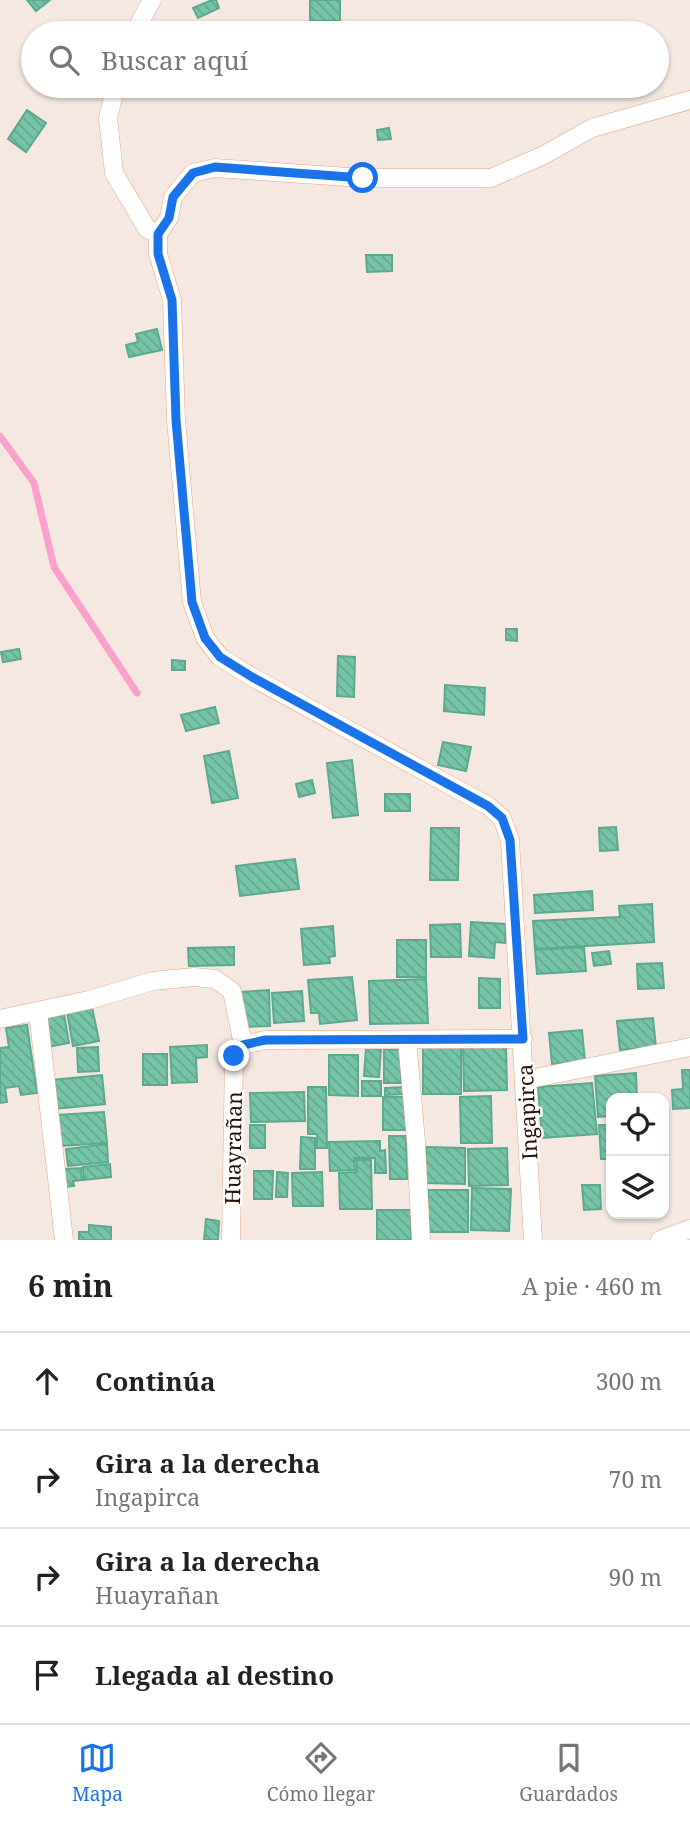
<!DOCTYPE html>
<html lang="es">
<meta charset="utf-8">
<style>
body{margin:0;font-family:"Noto Serif",serif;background:#f6f6f6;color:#222}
.controls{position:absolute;right:21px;bottom:21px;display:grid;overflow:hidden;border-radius:14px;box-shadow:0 2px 5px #0004}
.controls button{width:63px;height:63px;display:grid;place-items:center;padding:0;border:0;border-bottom:2px solid #e0e0e0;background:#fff;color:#222;font:35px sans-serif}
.stop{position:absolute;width:21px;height:21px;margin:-16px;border:5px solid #1a73e8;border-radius:50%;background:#fff}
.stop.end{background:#1a73e8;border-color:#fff;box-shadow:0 2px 7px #0008}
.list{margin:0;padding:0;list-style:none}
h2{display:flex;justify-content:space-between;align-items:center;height:91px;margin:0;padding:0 28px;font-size:30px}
h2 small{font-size:23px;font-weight:400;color:#767676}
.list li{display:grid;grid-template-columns:46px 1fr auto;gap:21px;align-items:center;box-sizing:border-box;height:98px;padding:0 28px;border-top:2px solid #e0e0e0}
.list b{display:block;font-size:26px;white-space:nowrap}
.list p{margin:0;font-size:23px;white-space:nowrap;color:#767676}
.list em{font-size:23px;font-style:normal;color:#767676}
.icon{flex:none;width:38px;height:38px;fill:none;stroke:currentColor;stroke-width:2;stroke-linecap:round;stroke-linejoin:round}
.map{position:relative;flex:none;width:690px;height:1240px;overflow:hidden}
.search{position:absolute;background:#fff;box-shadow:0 2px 5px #0004;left:21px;right:21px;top:21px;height:77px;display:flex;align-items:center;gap:18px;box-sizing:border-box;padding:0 24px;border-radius:38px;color:#767676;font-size:26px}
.sheet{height:483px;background:#fff}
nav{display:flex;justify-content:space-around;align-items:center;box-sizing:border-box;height:98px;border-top:2px solid #e0e0e0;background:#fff;font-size:19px;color:#767676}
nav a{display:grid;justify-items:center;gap:4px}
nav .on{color:#1a73e8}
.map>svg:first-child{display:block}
</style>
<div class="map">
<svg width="690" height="1240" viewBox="0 0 690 1240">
<defs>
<pattern id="building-back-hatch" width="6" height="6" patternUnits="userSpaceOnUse" patternTransform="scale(1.75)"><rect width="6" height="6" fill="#76c4a8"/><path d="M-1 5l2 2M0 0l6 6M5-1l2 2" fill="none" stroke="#66a78f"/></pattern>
</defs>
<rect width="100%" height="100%" fill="#f5e8e1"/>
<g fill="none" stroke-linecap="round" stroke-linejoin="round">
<!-- stream -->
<polyline stroke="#faa0cc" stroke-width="7" points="0,436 34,483 54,567 137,693"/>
</g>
<!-- building -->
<g fill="url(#building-back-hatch)" stroke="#5ba98f" stroke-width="2">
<polygon points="27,0 50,0 36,11"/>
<polygon points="212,0 216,0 219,8 198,18 193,8"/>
<rect x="310" y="0" width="30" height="21"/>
<polygon points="27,110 46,123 26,152 8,139"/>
<polygon points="389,128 391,139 378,140 377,130"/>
<polygon points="366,255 392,255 392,271 367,272"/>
<polygon points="157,329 162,350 129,357 126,345 138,342 136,334"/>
<polygon points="506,629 517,629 517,641 506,640"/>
<polygon points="19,649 21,659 3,662 1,652"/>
<polygon points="338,656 355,657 354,697 337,696"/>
<polygon points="172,660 185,661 185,670 172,670"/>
<polygon points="445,685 485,688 484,715 444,711"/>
<polygon points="215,707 219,723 186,731 181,715"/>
<polygon points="443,742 471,747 466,771 438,765"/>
<polygon points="229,751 238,798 212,803 204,756"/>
<polygon points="352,760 358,815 333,818 327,763"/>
<polygon points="312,780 315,793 299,797 296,784"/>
<rect x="385" y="794" width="25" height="17"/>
<polygon points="616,827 618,850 600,851 599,828"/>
<polygon points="431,828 459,828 458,880 430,880"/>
<polygon points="295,859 299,889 240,896 236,866"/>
<polygon points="592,891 593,910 535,913 534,895"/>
<polygon points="652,904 654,942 535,949 533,921 620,917 619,906"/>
<polygon points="471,922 506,924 505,943 495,942 494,958 469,956"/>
<polygon points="460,924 461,957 431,957 430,925"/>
<polygon points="333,926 335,956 329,957 330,963 304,965 301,929"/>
<rect x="397" y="940" width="29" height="37"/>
<polygon points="234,947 234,965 189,966 188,948"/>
<polygon points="584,947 586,971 537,974 535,950"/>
<polygon points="609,951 611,964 594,966 592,953"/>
<polygon points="662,963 664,988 638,989 637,964"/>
<polygon points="352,977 357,1020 320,1024 319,1013 311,1013 308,980"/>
<polygon points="479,978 500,979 500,1008 479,1008"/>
<polygon points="426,979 428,1023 370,1024 369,981"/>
<polygon points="269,990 270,1026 242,1027 241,992"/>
<polygon points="302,991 304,1021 274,1023 272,993"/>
<polygon points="92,1007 99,1041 73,1046 67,1012"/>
<polygon points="64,1014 69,1043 47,1047 42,1018"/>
<polygon points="653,1018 656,1047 620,1050 617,1021"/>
<polygon points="27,1025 37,1093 21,1095 19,1086 5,1088 7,1102 0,1103 0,1048 9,1047 6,1028"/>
<polygon points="582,1030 585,1061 552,1064 549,1033"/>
<polygon points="207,1045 207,1057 196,1058 197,1082 172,1083 170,1047"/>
<rect x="423" y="1046" width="38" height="48"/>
<polygon points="98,1047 99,1071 78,1072 77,1048"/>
<polygon points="463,1047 506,1047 507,1090 464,1091"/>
<polygon points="366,1048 381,1049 379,1077 364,1076"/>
<polygon points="384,1049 402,1050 401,1083 384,1083"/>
<rect x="143" y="1054" width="24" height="31"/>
<polygon points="329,1055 358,1055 358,1096 329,1095"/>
<polygon points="682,1070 690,1070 690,1108 673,1109 672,1090 683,1089"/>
<polygon points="636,1073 637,1098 611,1098 611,1116 598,1117 595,1076"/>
<polygon points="102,1075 105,1104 54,1109 52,1080"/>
<rect x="362" y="1081" width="19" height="15"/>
<polygon points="592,1083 597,1134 542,1138 538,1087"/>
<polygon points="308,1087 326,1087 327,1148 317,1148 317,1134 308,1134"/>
<polygon points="406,1087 406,1094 385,1095 385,1088"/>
<polygon points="304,1092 305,1121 251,1122 250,1093"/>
<polygon points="491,1096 492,1143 461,1143 460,1097"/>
<rect x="383" y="1097" width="23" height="33"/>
<polygon points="104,1112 107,1143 60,1146 57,1115"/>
<rect x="250" y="1125" width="15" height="23"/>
<polygon points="599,1125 611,1125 611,1159 601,1159"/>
<polygon points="389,1136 406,1136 407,1179 390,1179"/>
<polygon points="301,1137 315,1138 315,1169 300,1169"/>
<polygon points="380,1141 380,1151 385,1150 386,1173 375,1173 375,1158 354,1158 355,1170 330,1171 329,1142"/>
<polygon points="107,1144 108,1162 68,1166 66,1149"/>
<polygon points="426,1147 465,1148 465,1184 425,1183"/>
<polygon points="507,1148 508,1185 469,1186 468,1149"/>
<polygon points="356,1160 371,1160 372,1209 340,1209 339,1173 357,1172"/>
<polygon points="110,1164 111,1177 84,1180 83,1167"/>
<polygon points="81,1168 82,1180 73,1181 74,1186 66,1187 64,1169"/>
<polygon points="254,1171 273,1171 272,1199 254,1199"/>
<polygon points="277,1172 288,1173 287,1197 276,1197"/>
<polygon points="322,1172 323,1206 293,1206 292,1173"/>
<polygon points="582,1185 600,1185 601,1209 584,1210"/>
<polygon points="472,1188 511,1189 509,1231 471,1230"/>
<rect x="428" y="1190" width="40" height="42"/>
<rect x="377" y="1210" width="34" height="30"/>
<polygon points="206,1219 219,1221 218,1240 204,1240"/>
<polygon points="89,1225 111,1227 111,1240 79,1240 79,1232 89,1232"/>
</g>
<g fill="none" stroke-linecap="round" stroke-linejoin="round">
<!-- street casing -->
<g stroke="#e4a583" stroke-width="19">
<g id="street">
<polyline points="134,33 152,0"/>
<polyline points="116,86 108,118 114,173 147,229 158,234 169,218 173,197 193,173 215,168 363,178 491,178 542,156 592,128 690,100"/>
<polyline points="158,234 158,254 172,300 176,420 192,602 205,638 220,657 252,677 488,806 502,818 510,840 533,1240"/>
<polyline points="38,1012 64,1240"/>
<polyline points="0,1019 89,1000 153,981 194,977 215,979 232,991 243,1045"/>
<polyline points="407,1040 416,1141 421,1240"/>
<polyline points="525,1080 690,1047"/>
<polyline points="231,1240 234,1056 243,1045 265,1040 523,1039"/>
<polyline points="660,1240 690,1229"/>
</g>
</g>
<!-- street -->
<use href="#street" stroke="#fff" stroke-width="18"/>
</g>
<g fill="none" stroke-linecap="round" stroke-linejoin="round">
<!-- route -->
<polyline stroke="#1a73e8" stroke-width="9" points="234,1056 243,1045 265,1040 523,1039 510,840 502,818 488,806 252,677 220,657 205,638 192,602 176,420 172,300 158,254 158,234 169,218 173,197 193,173 215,167 363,178"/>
</g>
<g text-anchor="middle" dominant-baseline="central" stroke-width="5" stroke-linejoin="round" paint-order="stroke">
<!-- street labels -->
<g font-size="21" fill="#261004" stroke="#fff">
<text transform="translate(527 1112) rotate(-93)">Ingapirca</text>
<text transform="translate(233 1148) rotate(-89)">Huayrañan</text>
</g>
</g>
</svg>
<div class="controls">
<button><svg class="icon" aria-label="locate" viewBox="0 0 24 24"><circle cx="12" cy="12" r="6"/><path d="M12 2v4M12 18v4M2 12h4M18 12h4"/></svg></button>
<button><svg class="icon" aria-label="layers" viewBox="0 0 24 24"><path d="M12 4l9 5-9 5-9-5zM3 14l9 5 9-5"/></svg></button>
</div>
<div class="stop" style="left:363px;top:178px"></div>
<div class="stop end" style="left:234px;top:1056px"></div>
<div class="search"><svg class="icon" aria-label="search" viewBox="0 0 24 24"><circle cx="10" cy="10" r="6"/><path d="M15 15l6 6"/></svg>Buscar aquí</div>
</div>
<section class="sheet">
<h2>6 min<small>A pie · 460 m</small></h2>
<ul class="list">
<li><svg class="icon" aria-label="ahead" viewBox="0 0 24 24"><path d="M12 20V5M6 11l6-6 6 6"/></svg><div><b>Continúa</b></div><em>300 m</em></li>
<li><svg class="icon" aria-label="right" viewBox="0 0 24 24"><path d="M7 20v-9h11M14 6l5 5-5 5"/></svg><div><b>Gira a la derecha</b><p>Ingapirca</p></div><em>70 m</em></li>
<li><svg class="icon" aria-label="right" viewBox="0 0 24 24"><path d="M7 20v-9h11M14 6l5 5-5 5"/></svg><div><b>Gira a la derecha</b><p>Huayrañan</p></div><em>90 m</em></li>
<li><svg class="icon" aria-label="arrive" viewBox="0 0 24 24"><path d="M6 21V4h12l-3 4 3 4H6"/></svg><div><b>Llegada al destino</b></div></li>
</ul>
</section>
<nav>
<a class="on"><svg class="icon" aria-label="map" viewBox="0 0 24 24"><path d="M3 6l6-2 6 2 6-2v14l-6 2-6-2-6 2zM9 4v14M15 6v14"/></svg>Mapa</a>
<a><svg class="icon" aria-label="directions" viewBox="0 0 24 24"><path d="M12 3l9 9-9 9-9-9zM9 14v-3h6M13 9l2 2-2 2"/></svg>Cómo llegar</a>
<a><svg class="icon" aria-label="saved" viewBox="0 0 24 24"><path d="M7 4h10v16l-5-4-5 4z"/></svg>Guardados</a>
</nav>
